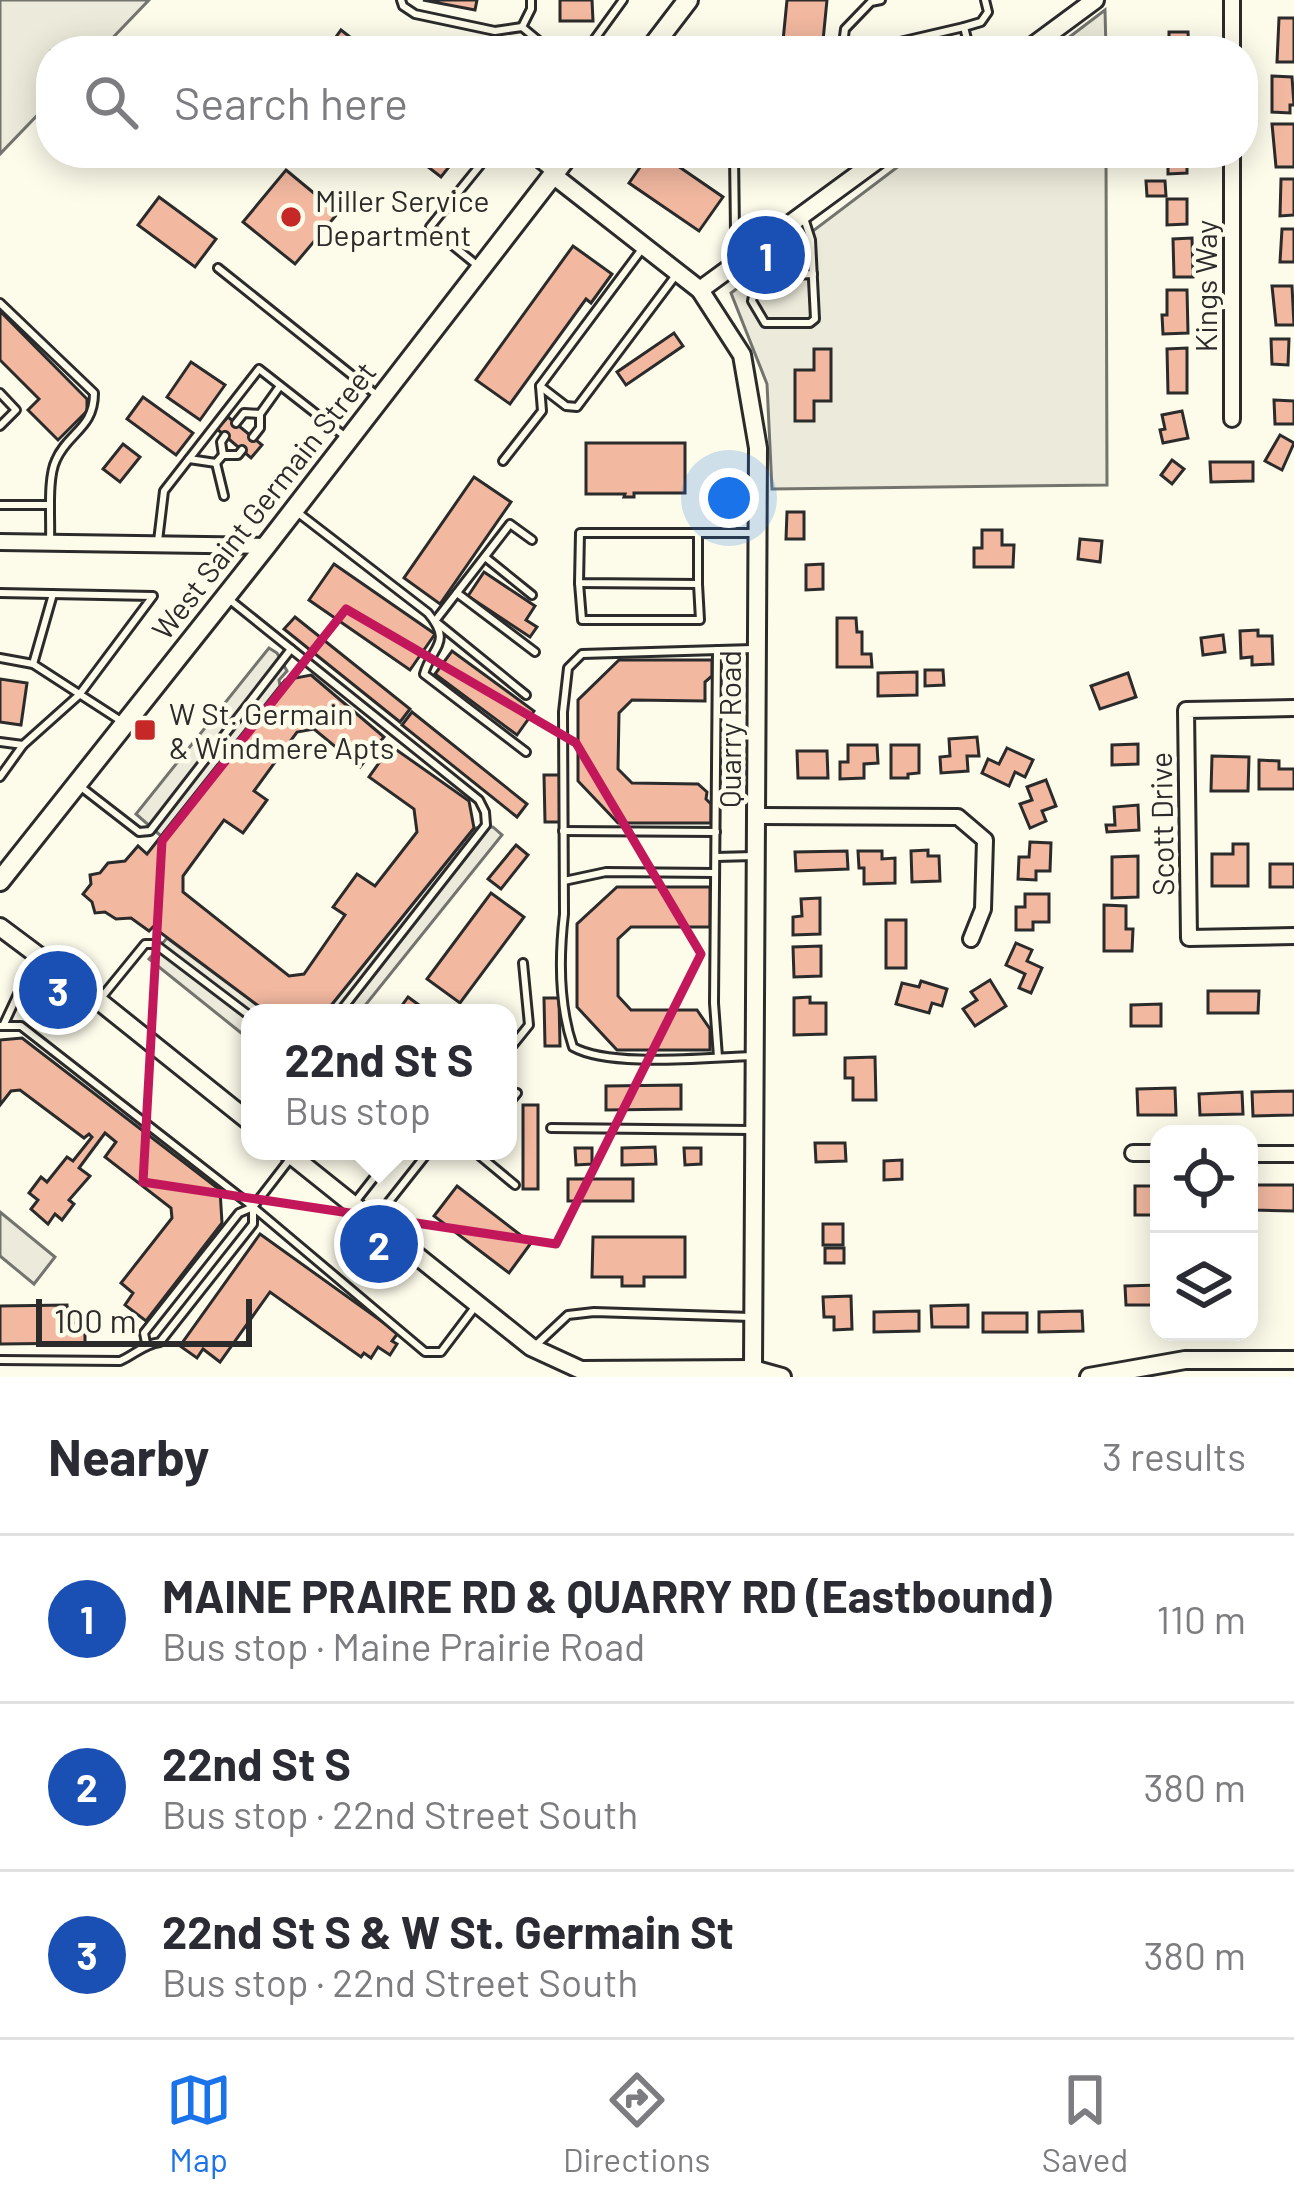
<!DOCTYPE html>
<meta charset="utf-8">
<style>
body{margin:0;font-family:Barlow,sans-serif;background:#f2f2f3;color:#2b2b33}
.controls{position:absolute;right:36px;bottom:36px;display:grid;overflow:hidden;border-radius:24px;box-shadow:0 6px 30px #0003}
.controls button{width:108px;height:108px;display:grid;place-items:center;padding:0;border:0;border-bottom:3px solid #e1e1e2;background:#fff;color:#2b2b33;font:60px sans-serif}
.scale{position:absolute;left:36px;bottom:30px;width:216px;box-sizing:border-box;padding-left:12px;border:6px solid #2b2b2b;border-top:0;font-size:33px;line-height:42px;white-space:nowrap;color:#2b2b2b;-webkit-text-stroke:9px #fdfbea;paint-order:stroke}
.you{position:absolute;left:729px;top:498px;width:42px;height:42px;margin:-30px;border:9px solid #fff;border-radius:50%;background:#1a73e8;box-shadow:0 0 0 18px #1a73e833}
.badge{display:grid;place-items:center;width:78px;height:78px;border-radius:50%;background:#1a73e8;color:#fff;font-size:39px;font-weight:700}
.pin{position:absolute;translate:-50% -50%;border:6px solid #fff;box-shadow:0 3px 12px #0006}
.popup{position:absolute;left:241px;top:1004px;width:276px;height:156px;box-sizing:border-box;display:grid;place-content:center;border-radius:24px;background:#fff;filter:drop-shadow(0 3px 9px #0005);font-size:39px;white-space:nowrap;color:#7c7c81}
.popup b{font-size:45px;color:#2b2b33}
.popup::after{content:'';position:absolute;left:50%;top:100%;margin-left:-24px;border:24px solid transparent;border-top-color:#fff}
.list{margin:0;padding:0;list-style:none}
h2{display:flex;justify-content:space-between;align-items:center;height:156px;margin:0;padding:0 48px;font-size:51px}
h2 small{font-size:39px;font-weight:400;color:#7c7c81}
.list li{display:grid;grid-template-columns:78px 1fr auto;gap:36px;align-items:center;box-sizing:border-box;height:168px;padding:0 48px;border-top:3px solid #e1e1e2}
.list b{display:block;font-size:45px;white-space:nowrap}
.list p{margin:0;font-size:39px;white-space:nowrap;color:#7c7c81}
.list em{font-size:39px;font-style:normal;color:#7c7c81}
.icon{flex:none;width:66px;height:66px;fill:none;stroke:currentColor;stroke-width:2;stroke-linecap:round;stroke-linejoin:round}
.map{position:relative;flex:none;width:1294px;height:1377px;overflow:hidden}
.search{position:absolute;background:#fff;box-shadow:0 6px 30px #0003;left:36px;right:36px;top:36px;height:132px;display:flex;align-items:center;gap:30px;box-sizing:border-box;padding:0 42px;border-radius:48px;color:#7c7c81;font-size:45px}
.sheet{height:660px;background:#fff}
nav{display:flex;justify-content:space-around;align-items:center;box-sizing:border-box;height:168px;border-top:3px solid #e1e1e2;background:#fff;font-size:33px;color:#7c7c81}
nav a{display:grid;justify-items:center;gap:6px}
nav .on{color:#1a73e8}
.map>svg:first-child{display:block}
</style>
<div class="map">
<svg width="1294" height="1377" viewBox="0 0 1294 1377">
<rect width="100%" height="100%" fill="#fdfbea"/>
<!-- green -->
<g fill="#ecebdb" stroke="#74746e" stroke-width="3">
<polygon points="0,0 149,0 100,51 51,51 51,101 0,154"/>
<polygon points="1105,10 1106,51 1051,51"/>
<polygon points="916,153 1106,153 1107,485 772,489 767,384 731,293"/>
<polygon points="0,1212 55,1257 34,1284 0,1256"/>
</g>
<!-- parking -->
<g fill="#eceadb" stroke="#74746e" stroke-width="3">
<polygon points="269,648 277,653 287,671 279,680 280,686 161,836 136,814"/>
<polygon points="493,827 502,835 359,1013 325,1013 474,828"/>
<polygon points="167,938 268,1013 250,1013 250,1040 149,959"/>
</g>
<!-- building -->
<g fill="#f2b8a0" stroke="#2b2b2b" stroke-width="3">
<polygon points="423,0 477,0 475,10"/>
<polygon points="560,0 592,0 593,21 560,21"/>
<polygon points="787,0 827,0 822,51 782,51"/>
<polygon points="1279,18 1294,18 1294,62 1277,62"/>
<polygon points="341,30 368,51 326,51"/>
<polygon points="1169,32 1188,32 1189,51 1161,51 1161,42 1169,42"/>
<polygon points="1272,76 1292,77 1294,105 1290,105 1290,113 1272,112"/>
<polygon points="1272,124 1294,124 1294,167 1276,167"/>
<polygon points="410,153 460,153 441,177"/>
<polygon points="650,153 659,153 723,197 699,231 629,183"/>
<polygon points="699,153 727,153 728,163 699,164"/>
<polygon points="1168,153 1187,153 1187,173 1168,174"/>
<polygon points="286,170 338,213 295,264 243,222"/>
<polygon points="1281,179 1294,179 1294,215 1280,216"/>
<polygon points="1146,181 1165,181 1166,196 1147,196"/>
<polygon points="159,197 216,239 195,267 138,225"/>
<polygon points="1167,199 1187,199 1187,224 1167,225"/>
<polygon points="1282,229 1294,229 1294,262 1280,262"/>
<polygon points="1192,238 1193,277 1174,277 1173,239"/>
<polygon points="573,246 612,274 591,303 586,299 510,404 476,380"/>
<polygon points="1272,286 1292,286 1294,325 1276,325"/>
<polygon points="1167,290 1187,290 1188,333 1163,334 1162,315 1167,315"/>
<polygon points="0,311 87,399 87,411 58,440 28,410 39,399 0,360"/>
<polygon points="674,333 683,346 626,385 617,372"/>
<polygon points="1271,339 1289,339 1288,365 1272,364"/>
<polygon points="1187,348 1187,393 1168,393 1167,349"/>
<polygon points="814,349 831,349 831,401 814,401 814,421 795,421 795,370 814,370"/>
<polygon points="191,362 225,385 200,420 167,397"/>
<polygon points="143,397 193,433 176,455 127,419"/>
<polygon points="1274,400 1294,401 1294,424 1275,424"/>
<polygon points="1182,411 1188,438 1163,443 1160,430 1165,429 1162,415"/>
<polygon points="228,417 262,445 251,458 217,429"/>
<polygon points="1280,435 1294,443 1282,470 1265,461"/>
<polygon points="586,443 685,443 685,493 634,493 634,497 624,497 625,494 586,494"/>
<polygon points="123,444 140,457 120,482 103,469"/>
<polygon points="1172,460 1184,469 1172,484 1161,475"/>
<polygon points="1210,462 1253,462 1253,481 1211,482"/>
<polygon points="474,477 511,502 440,604 404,578"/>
<polygon points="787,512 804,512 804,539 786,539"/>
<polygon points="982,530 1002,530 1002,545 1014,545 1013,567 974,567 974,548 982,548"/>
<polygon points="1080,539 1102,541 1100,562 1078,559"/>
<polygon points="334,564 435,634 410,670 309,600"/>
<polygon points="823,564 823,589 806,590 806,565"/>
<polygon points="484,572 535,606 526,620 537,627 530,637 468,596"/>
<polygon points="295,617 410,709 400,722 284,629"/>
<polygon points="837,618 856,618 857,632 862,632 862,654 871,654 872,667 837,667"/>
<polygon points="1258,630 1258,636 1272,636 1273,664 1252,665 1252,657 1241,658 1240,631"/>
<polygon points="1223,635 1225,652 1203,655 1201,638"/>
<polygon points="452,651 534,711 517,735 435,674"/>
<polygon points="619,660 712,660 712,676 705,682 705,701 632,700 619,713 618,769 632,783 698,784 707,792 706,799 711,804 711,823 618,823 578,781 578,700"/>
<polygon points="925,670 943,670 944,685 925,686"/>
<polygon points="917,672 917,695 878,696 878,673"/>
<polygon points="1128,673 1136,697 1100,709 1091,686"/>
<polygon points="311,675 384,737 360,767 314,729 297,732 254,791 267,800 243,833 224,820 183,876 183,892 289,976 304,974 345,915 333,907 357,874 375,886 417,832 414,809 369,777 391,746 469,801 474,828 325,1013 268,1013 153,927 149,931 131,918 116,919 105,912 95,913 92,902 83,894 91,884 90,875 100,873 108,863 125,861 138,846 147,854 285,680"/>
<polygon points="0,679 27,683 21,725 0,722"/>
<polygon points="412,712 527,804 517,817 402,725"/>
<polygon points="977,737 979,756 967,756 968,771 941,773 940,757 950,756 949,739"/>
<polygon points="1138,744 1138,764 1112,765 1112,745"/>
<polygon points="848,745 877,745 878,763 864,764 864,778 840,779 840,762 848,762"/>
<polygon points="891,745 919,745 919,773 908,774 908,778 891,778"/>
<polygon points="1007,748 1033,760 1025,777 1015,772 1009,786 982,773 988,759 999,764"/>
<polygon points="797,751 827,751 828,778 798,778"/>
<polygon points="1212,756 1249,757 1248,791 1211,791"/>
<polygon points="1259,760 1279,761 1279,769 1294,769 1294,789 1259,789"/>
<polygon points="544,775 561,775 562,822 545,822"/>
<polygon points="1046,780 1056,806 1042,811 1046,821 1030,828 1020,804 1032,800 1027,787"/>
<polygon points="1138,805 1139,830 1107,832 1106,825 1115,825 1114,807"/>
<polygon points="1030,842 1051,843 1050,871 1036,871 1036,880 1018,879 1019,857 1029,857"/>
<polygon points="1233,844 1248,844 1248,886 1212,886 1212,854 1233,854"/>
<polygon points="516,845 528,855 501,889 488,879"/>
<polygon points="928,850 928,856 939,856 940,881 912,882 911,851"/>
<polygon points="847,851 848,869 796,871 795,852"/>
<polygon points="858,851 882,851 882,859 895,858 895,883 864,884 864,868 859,868"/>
<polygon points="1138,856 1138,897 1112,898 1112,857"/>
<rect x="1270" y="864" width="24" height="23"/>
<polygon points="617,887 710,887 710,927 631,927 618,939 618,996 631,1010 697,1010 710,1029 710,1050 617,1050 577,1007 577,924"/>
<polygon points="491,893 524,917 460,1003 427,979"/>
<polygon points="1025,894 1049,894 1049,922 1033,922 1033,930 1016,930 1016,907 1025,907"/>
<polygon points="820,898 820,934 793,935 793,917 802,916 801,899"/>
<polygon points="1104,905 1126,906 1126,929 1133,929 1132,951 1104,951"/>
<rect x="886" y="920" width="20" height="48"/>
<polygon points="1016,943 1032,950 1027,961 1042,968 1031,993 1019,988 1025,974 1006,965"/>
<polygon points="821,946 821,976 794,977 793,947"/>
<polygon points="990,980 1006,1006 975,1026 963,1009 977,1000 971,992"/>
<polygon points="921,981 947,989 942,1006 932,1003 929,1013 896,1004 902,983 919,987"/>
<polygon points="1208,991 1259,991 1258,1013 1208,1013"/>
<polygon points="408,997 430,1013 398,1011"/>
<polygon points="810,997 810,1003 826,1003 826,1034 794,1035 794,998"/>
<polygon points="544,998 559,998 560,1046 545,1046"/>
<polygon points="1161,1004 1161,1026 1131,1026 1131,1005"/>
<polygon points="22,1038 220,1190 222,1223 146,1321 125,1305 133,1293 121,1283 172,1218 171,1208 105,1157 116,1142 105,1133 79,1168 90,1176 69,1200 74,1204 62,1220 55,1214 48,1224 31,1209 38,1200 29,1193 41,1177 47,1182 67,1157 73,1161 92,1137 89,1134 84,1138 20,1090 11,1091 0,1105 0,1040"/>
<polygon points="875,1057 876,1100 853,1100 853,1078 845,1078 845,1058"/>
<polygon points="681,1085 681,1109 606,1110 606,1086"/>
<polygon points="1175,1088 1176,1115 1138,1115 1137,1089"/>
<polygon points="1294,1091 1294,1115 1253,1116 1252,1092"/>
<polygon points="1242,1092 1243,1114 1200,1115 1199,1094"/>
<rect x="523" y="1105" width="15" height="84"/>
<polygon points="815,1143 845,1143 846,1161 816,1162"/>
<polygon points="655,1147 656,1164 622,1165 622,1148"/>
<polygon points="575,1148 592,1148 592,1164 576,1165"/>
<polygon points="684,1148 701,1148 701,1164 685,1165"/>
<polygon points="902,1160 902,1179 884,1180 884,1161"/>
<rect x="568" y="1179" width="65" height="22"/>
<polygon points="1254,1185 1294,1185 1294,1211 1254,1210"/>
<polygon points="457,1186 531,1243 509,1273 434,1216"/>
<rect x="1135" y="1186" width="24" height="29"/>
<rect x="823" y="1224" width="20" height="21"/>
<polygon points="260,1234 398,1333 392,1341 397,1344 390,1355 378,1347 371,1358 364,1353 361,1357 270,1292 220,1362 203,1349 197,1358 180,1346"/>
<polygon points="593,1237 685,1237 685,1277 644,1277 644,1286 622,1286 622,1277 592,1277"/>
<rect x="825" y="1248" width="19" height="15"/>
<polygon points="1159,1285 1159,1305 1126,1305 1125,1286"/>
<polygon points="851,1296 852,1329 834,1330 834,1317 824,1317 823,1297"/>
<polygon points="67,1305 68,1314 73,1313 73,1323 85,1323 85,1343 0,1344 0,1306"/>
<polygon points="968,1305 968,1327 932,1327 931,1306"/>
<polygon points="919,1311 919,1331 874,1332 874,1312"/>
<polygon points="1082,1311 1083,1331 1039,1332 1039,1312"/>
<rect x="983" y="1313" width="44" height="19"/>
</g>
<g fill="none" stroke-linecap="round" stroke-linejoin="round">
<!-- service casing -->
<g stroke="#2b2b2b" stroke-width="12">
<g id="service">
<polyline points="401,0 403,6 415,14 495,31 522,27 551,51"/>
<polyline points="522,27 531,9 531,0"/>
<polyline points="586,51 623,0"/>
<polyline points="842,51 845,29 871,2 881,0"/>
<polyline points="889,51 891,44 964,27"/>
<polyline points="970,51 964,27 981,22 988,12 985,0"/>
<polyline points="525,153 551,173"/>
<polyline points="688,153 688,157"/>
<polyline points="734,153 735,232 757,277 752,301 765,323 810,323 815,319 811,240 804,218"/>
<polyline points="853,153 863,166"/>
<polyline points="478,266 430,227 490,153"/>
<polyline points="218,268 378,396"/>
<polyline points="757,277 813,274"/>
<path d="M0,303L94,393C94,429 68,432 56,460C47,478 51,519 50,540"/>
<polyline points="540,386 566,406 577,407 676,275"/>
<polyline points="0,393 16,410 0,426"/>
<polyline points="260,414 280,386"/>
<polyline points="236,423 244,413 260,414 260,428 253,437"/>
<polyline points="223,455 221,442 225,436"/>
<polyline points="189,459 216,463 223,455 238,455 242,450"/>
<polyline points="503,461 542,411 540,386 642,249"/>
<polyline points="216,463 224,496"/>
<polyline points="0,505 50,505"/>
<path d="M297,512L428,613C453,643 432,646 424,674L526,752"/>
<polyline points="698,533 698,584 579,583 580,533 754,533"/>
<polyline points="158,541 164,491 259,369 347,438"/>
<polyline points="485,557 532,595"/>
<polyline points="579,583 582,620 700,620 698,584"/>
<polyline points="0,593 153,596 79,695 23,745"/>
<polyline points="457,593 535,652"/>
<polyline points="230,600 479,800 485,812 486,825 339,1013"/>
<polyline points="717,650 714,1003 718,1057"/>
<polyline points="0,658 33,664 53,594"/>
<polyline points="33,664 121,721"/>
<polyline points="526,695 435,621 510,524 532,540"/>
<polyline points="0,742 23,745 0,777"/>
<polyline points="81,787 139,832 150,831 291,649"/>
<polyline points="563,831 716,832"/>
<polyline points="716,857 754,856"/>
<polyline points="564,881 606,872 715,873"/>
<polyline points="101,998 145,944 155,944 250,1016"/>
<polyline points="4,1024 19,992 43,962"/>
<polyline points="0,1026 21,1026 253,1207 425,1352 441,1352 475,1307"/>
<polyline points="508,1051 529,1025 523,963"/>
<path d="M753,1056C708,1057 610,1068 573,1047C559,1006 559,957 564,914L563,712L568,668L582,654L753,649"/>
<polyline points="508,1104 517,1093"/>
<polyline points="551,1128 750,1130"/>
<polyline points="474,1151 515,1185"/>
<polyline points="355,1202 395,1151"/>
<polyline points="376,1218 429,1151"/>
<polyline points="146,1343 144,1333 239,1213 253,1207 290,1159"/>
<polyline points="536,1345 568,1315 594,1312 751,1317"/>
<path d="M0,1360L120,1361C134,1355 144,1344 160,1342L253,1224V1207"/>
</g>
</g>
<!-- minor casing -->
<g stroke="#2b2b2b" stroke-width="20">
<g id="minor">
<polyline points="1232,0 1232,51"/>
<polyline points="1232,153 1232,419"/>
<polyline points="0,542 266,546"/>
<polyline points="1294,708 1186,710 1189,938 1294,936"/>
<polyline points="756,816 958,817 985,840 983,909 971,939"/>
<polyline points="1133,1153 1159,1153"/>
<polyline points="1249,1154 1294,1154"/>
</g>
</g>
<!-- tertiary casing -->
<g stroke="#2b2b2b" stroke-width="22">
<g id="tertiary">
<polyline points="1026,51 1095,0"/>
<polyline points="553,175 700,290 742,355 758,448 753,1369"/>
<polyline points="700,290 887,153"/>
<polyline points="0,927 99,1001 250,1122"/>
<polyline points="286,1151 531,1347 581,1370 753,1369 782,1377"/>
<polyline points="1089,1377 1185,1360 1294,1360"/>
</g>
</g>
<!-- secondary casing -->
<g stroke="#2b2b2b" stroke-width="24">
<g id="secondary">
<polyline points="649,51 688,0"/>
<polyline points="0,881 266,546 570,153"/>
</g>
</g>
<!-- service -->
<use href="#service" stroke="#fdfbea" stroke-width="6"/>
<!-- minor -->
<use href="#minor" stroke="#fdfbea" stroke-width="14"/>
<!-- tertiary -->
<use href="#tertiary" stroke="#fdfbea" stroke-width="16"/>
<!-- secondary -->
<use href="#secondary" stroke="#fdfbea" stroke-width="18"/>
</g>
<!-- marked area -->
<path fill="none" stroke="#c2185b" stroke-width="9" stroke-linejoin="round" d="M346,609L576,743L701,954L556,1244L143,1182L162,841Z"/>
<!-- markers -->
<g fill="#c62828" stroke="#fdfbea" stroke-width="4.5">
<circle cx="291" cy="217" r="12"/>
<rect x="133" y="718" width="24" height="24" rx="6"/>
</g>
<g text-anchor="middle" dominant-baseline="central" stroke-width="9" stroke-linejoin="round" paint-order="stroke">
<!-- poi labels -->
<g font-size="30" fill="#2b2b2b" stroke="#fdfbea" text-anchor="start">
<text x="315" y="200">Miller Service<tspan x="315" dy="34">Department</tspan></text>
<text x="169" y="713">W St. Germain<tspan x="169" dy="34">&amp; Windmere Apts</tspan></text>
</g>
<!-- street labels -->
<g font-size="30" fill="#2b2b2b" stroke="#fdfbea">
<text transform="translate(1205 286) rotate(-90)">Kings Way</text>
<text transform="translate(263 500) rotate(-52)">West Saint Germain Street</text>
<text transform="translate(729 729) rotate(-90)">Quarry Road</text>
<text transform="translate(1161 824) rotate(-91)">Scott Drive</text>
</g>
</g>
</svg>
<div class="controls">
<button><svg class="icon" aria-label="locate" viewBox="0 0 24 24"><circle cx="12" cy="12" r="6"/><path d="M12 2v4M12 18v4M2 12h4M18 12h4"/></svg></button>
<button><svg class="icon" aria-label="layers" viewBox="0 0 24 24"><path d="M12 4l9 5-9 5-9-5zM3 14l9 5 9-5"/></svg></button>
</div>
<div class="scale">100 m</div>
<div class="you"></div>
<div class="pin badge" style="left:766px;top:255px;background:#1a4fb4">1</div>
<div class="pin badge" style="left:379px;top:1244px;background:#1a4fb4">2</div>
<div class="popup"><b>22nd St S</b>Bus stop</div>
<div class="pin badge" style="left:58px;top:990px;background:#1a4fb4">3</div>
<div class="search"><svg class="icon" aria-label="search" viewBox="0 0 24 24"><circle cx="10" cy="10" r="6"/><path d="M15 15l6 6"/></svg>Search here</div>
</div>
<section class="sheet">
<h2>Nearby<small>3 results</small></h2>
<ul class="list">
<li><span class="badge" style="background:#1a4fb4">1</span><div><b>MAINE PRAIRE RD &amp; QUARRY RD (Eastbound)</b><p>Bus stop · Maine Prairie Road</p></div><em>110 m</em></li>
<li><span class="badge" style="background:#1a4fb4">2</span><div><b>22nd St S</b><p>Bus stop · 22nd Street South</p></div><em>380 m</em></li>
<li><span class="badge" style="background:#1a4fb4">3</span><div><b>22nd St S &amp; W St. Germain St</b><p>Bus stop · 22nd Street South</p></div><em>380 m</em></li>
</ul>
</section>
<nav>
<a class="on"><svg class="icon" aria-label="map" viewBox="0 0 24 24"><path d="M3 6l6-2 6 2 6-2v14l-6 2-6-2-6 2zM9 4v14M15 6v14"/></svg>Map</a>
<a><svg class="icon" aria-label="directions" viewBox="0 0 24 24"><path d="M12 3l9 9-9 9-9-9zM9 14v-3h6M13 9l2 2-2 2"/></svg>Directions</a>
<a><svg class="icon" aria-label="saved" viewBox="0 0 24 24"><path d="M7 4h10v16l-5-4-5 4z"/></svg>Saved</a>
</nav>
